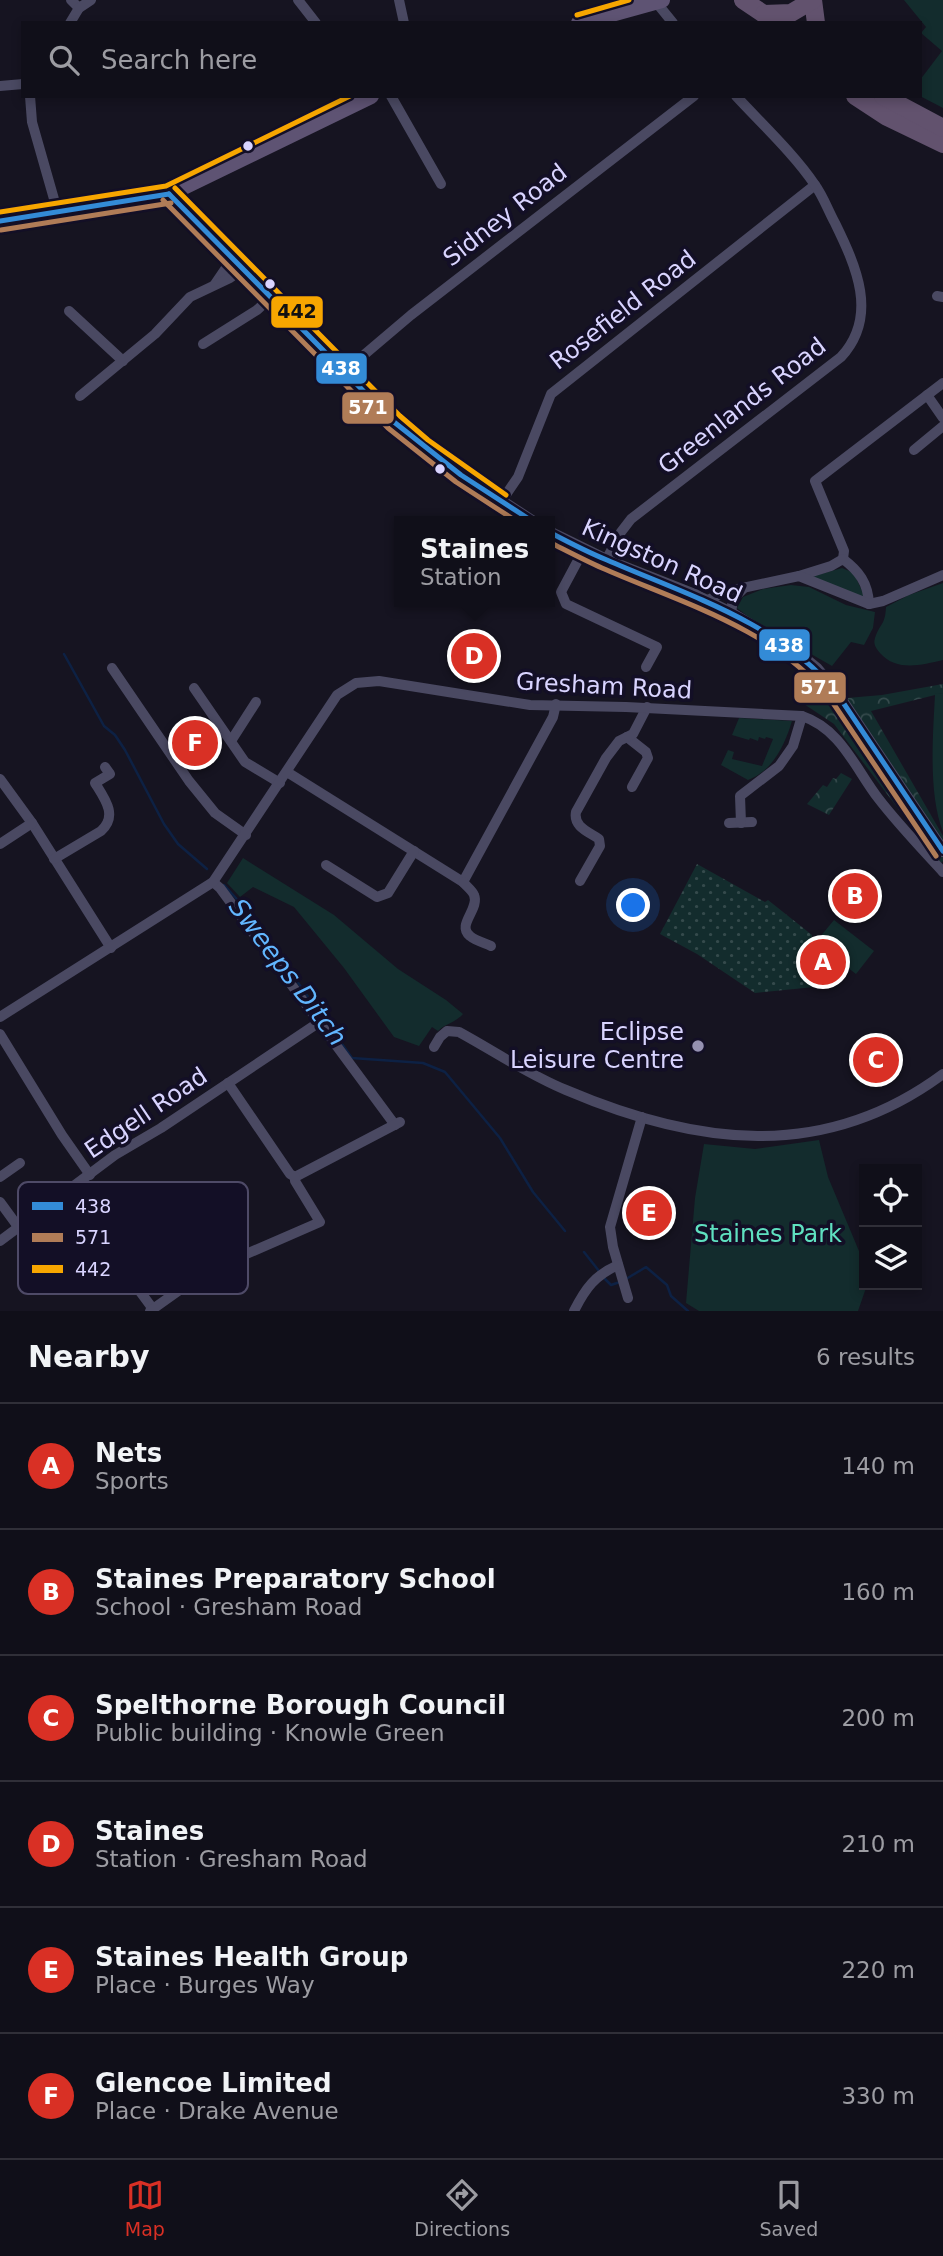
<!DOCTYPE html>
<meta charset="utf-8">
<style>
body{margin:0;font-family:"DejaVu Sans",sans-serif;background:#1e1d26;color:#f1f3f6}
.controls{position:absolute;right:21px;bottom:21px;display:grid;overflow:hidden;border-radius:0px;box-shadow:0 4px 10px #0003}
.controls button{width:63px;height:63px;display:grid;place-items:center;padding:0;border:0;border-bottom:2px solid #302f38;background:#100f19;color:#f1f3f6;font:35px sans-serif}
.you{position:absolute;left:634px;top:906px;width:24px;height:24px;margin:-18px;border:5px solid #fff;border-radius:50%;background:#1a73e8;box-shadow:0 0 0 10px #1a73e833}
.badge{display:grid;place-items:center;width:46px;height:46px;border-radius:50%;background:#d93025;color:#fff;font-size:23px;font-weight:700}
.pin{position:absolute;translate:-50% -50%;border:4px solid #fff;box-shadow:0 2px 7px #0006}
.popup{position:absolute;left:394px;top:516px;width:161px;height:91px;box-sizing:border-box;display:grid;place-content:center;border-radius:0px;background:#100f19;filter:drop-shadow(0 2px 5px #0005);font-size:23px;white-space:nowrap;color:#9c9ca2}
.popup b{font-size:26px;color:#f1f3f6}
.popup::after{content:'';position:absolute;left:50%;top:100%;margin-left:-14px;border:14px solid transparent;border-top-color:#100f19}
.list{margin:0;padding:0;list-style:none}
h2{display:flex;justify-content:space-between;align-items:center;height:91px;margin:0;padding:0 28px;font-size:30px}
h2 small{font-size:23px;font-weight:400;color:#9c9ca2}
.list li{display:grid;grid-template-columns:46px 1fr auto;gap:21px;align-items:center;box-sizing:border-box;height:126px;padding:0 28px;border-top:2px solid #302f38}
.list b{display:block;font-size:26px;white-space:nowrap}
.list p{margin:0;font-size:23px;white-space:nowrap;color:#9c9ca2}
.list em{font-size:23px;font-style:normal;color:#9c9ca2}
.icon{flex:none;width:38px;height:38px;fill:none;stroke:currentColor;stroke-width:2;stroke-linecap:round;stroke-linejoin:round}
.map{position:relative;flex:none;width:943px;height:1311px;overflow:hidden}
.search{position:absolute;background:#100f19;box-shadow:0 4px 10px #0003;left:21px;right:21px;top:21px;height:77px;display:flex;align-items:center;gap:18px;box-sizing:border-box;padding:0 24px;border-radius:0px;color:#9c9ca2;font-size:26px}
.sheet{height:847px;background:#100f19}
nav{display:flex;justify-content:space-around;align-items:center;box-sizing:border-box;height:98px;border-top:2px solid #302f38;background:#100f19;font-size:19px;color:#9c9ca2}
nav a{display:grid;justify-items:center;gap:4px}
nav .on{color:#d93025}
.map>svg:first-child{display:block}
</style>
<div class="map">
<svg width="943" height="1311" viewBox="0 0 943 1311">
<defs>
<pattern id="grass-dots" width="8" height="8" patternUnits="userSpaceOnUse" patternTransform="scale(1.75)"><rect width="8" height="8" fill="#132c2d"/><path d="M2 2h.1M6 6h.1" fill="none" stroke="#354a4c" stroke-width="1.8" stroke-linecap="round"/></pattern>
<pattern id="forest-crowns" width="20" height="18" patternUnits="userSpaceOnUse" patternTransform="scale(1.75)"><rect width="20" height="18" fill="#132c2d"/><path d="M2 6a3 3 0 1 1 6 0M12 15a3 3 0 1 1 6 0" fill="none" stroke="#354a4c"/></pattern>
</defs>
<rect width="100%" height="100%" fill="#161421"/>
<!-- grass -->
<polygon fill="url(#grass-dots)" points="697,864 765,902 768,900 812,935 813,947 806,955 833,977 824,986 755,993 697,954 660,934"/>
<!-- forest -->
<g fill="url(#forest-crowns)">
<polygon points="943,684 943,693 871,711 943,836 943,861 940,864 834,724 801,702 882,695"/>
<polygon points="841,773 852,779 829,815 807,804 823,785 827,787 833,778 836,779"/>
</g>
<!-- green -->
<g fill="#132c2d">
<polygon points="904,0 943,0 943,108 920,96 920,80 942,51 921,33 926,27"/>
<polygon points="842,568 854,573 865,598 815,581 814,576"/>
<path d="M943,583V660C921,665 897,672 880,653C876,648 873,644 875,638C880,623 885,626 886,607L909,595Z"/>
<polygon points="791,585 809,587 846,605 875,612 873,628 864,645 851,642 832,666 755,622 737,608 743,597 763,589"/>
<path d="M943,693V832C928,793 933,736 935,694Z"/>
<path d="M739,718L792,721C785,744 773,771 748,780L721,765L728,750L734,752L732,759L762,766L773,739L766,737L765,739L759,737L758,741L750,738L749,740L732,735Z"/>
<path d="M243,858L334,915L398,969L446,1000L463,1014C455,1023 446,1023 438,1031L432,1027L419,1046L394,1037L344,968L294,907L253,887L240,897L227,883Z"/>
<polygon points="834,920 874,951 856,974 815,943"/>
<polygon points="819,1140 828,1177 864,1263 864,1285 867,1285 858,1311 699,1311 686,1303 695,1198 704,1144 755,1149"/>
</g>
<g fill="none" stroke-linecap="round" stroke-linejoin="round">
<!-- stream -->
<g stroke="#0d2144" stroke-width="2.5">
<polyline points="64,654 104,726 115,735 125,750 164,824 178,844 207,869"/>
<polyline points="224,885 243,906 352,1058 423,1063 445,1072 500,1138 533,1192 565,1231"/>
<polyline points="584,1252 599,1271"/>
<polyline points="603,1277 611,1285 620,1282"/>
<polyline points="626,1279 646,1267 667,1285 671,1296 688,1311"/>
</g>
<!-- minor -->
<g stroke="#4a4962" stroke-width="10">
<polyline points="71,0 79,8"/>
<polyline points="298,0 316,23"/>
<polyline points="399,0 404,23"/>
<polyline points="656,2 673,23"/>
<polyline points="70,23 79,8 91,0"/>
<polyline points="0,86 23,84"/>
<polyline points="30,96 32,122 58,213"/>
<polyline points="391,96 441,184"/>
<polyline points="215,284 232,259"/>
<polyline points="937,296 943,297"/>
<polyline points="69,311 123,361"/>
<polyline points="203,344 257,310 271,297"/>
<polyline points="345,371 411,315 694,96"/>
<polyline points="927,395 943,418"/>
<polyline points="80,396 155,334 190,297 230,278 243,269"/>
<polyline points="914,450 943,426"/>
<polyline points="501,502 518,477 551,394 815,185"/>
<polyline points="584,549 561,592 566,604 657,647 646,667"/>
<polyline points="843,559 844,551 815,481 943,383"/>
<path d="M606,560L621,532L631,519L841,357C879,316 856,266 835,223C828,210 823,196 815,185C795,155 761,123 736,96"/>
<path d="M799,576L831,566L843,559C859,571 868,583 869,604"/>
<polyline points="708,600 724,592 799,576 869,604 883,601 943,575"/>
<polyline points="731,613 733,599 743,589"/>
<polyline points="112,668 189,781 215,813 246,835"/>
<polyline points="194,688 245,762 280,783"/>
<polyline points="627,737 646,752 648,758 632,787"/>
<polyline points="231,741 256,702"/>
<polyline points="287,772 463,882 553,717 556,704"/>
<polyline points="0,779 32,823 111,948"/>
<polyline points="729,823 752,822"/>
<polyline points="741,823 740,796 779,766 793,746 802,716"/>
<polyline points="0,844 32,823"/>
<path d="M54,859L101,831C118,816 105,799 95,783L110,774L105,767"/>
<polyline points="326,865 377,897 388,893 414,851"/>
<path d="M580,881L600,846L599,839C589,832 573,827 576,812L606,758L619,741L633,734L647,707"/>
<polyline points="213,882 220,888 395,1125"/>
<path d="M463,882C466,886 472,890 474,895C480,909 456,925 470,936C476,941 485,943 491,946"/>
<path d="M0,1017L213,882L337,695L356,683L379,681L530,705L626,707L802,716C841,729 855,768 878,798C898,824 921,848 943,872"/>
<polyline points="0,1034 62,1135 90,1175"/>
<path d="M434,1047L440,1037L447,1031L459,1032C494,1051 529,1075 566,1090C695,1145 823,1163 943,1074"/>
<polyline points="0,1177 20,1163"/>
<polyline points="295,1177 400,1122"/>
<polyline points="0,1202 19,1228"/>
<polyline points="0,1241 115,1155 161,1128 318,1023"/>
<polyline points="113,1255 153,1309"/>
<polyline points="628,1298 613,1247 610,1227 642,1117"/>
<polyline points="150,1311 205,1272 320,1222 295,1181 295,1177 290,1174 228,1083"/>
<path d="M574,1311C585,1289 595,1275 618,1265"/>
</g>
<!-- tertiary -->
<g stroke="#4a4962" stroke-width="12">
<polyline points="169,194 394,422 461,475 532,521"/>
<polyline points="549,532 606,560 695,595 731,613 801,656 817,669 836,692 943,851"/>
</g>
<!-- primary -->
<g stroke="#5e5373" stroke-width="16">
<polyline points="579,23 662,0"/>
<polyline points="0,221 111,205 169,194 371,96"/>
</g>
<!-- trunk -->
<g stroke="#62526e" stroke-width="18">
<polyline points="743,0 774,21"/>
<polyline points="813,0 816,23"/>
<polyline points="764,14 791,13 813,0"/>
<polyline points="855,96 887,117 943,144"/>
<polyline points="883,96 943,128"/>
</g>
<!-- bus-1 casing -->
<g stroke="#130f26" stroke-width="10">
<g id="bus-1">
<polyline points="169,194 394,422 461,475 532,521"/>
<polyline points="0,221 169,194"/>
<path d="M549,532C568,542 587,552 607,560C687,595 778,622 836,692L943,851"/>
</g>
</g>
<!-- bus-2 casing -->
<g stroke="#130f26" stroke-width="10">
<g id="bus-2">
<polyline points="163,200 388,428 456,482 516,521"/>
<polyline points="1,230 171,203"/>
<path d="M549,542C567,551 584,560 602,568C682,603 772,628 829,697L936,856"/>
</g>
</g>
<!-- bus-3 casing -->
<g stroke="#130f26" stroke-width="10">
<g id="bus-3">
<polyline points="577,15 629,0"/>
<polyline points="175,188 400,416 428,440 506,495"/>
<polyline points="0,212 166,186 350,96"/>
</g>
</g>
<!-- bus-1 -->
<use href="#bus-1" stroke="#338bd7" stroke-width="5"/>
<!-- bus-2 -->
<use href="#bus-2" stroke="#b07c57" stroke-width="5"/>
<!-- bus-3 -->
<use href="#bus-3" stroke="#f7a600" stroke-width="5"/>
</g>
<!-- markers -->
<g fill="#d9d4ff" stroke="#130f26" stroke-width="2.5">
<circle cx="248" cy="146" r="6"/>
<circle cx="270" cy="284" r="6"/>
<circle cx="440" cy="469" r="6"/>
</g>
<circle fill="#9591b1" stroke="#130f26" stroke-width="2.5" cx="698" cy="1046" r="7"/>
<g text-anchor="middle" dominant-baseline="central" stroke-width="7" stroke-linejoin="round" paint-order="stroke">
<!-- street labels -->
<g font-size="24" fill="#d9d4ff" stroke="#130f26">
<text transform="translate(505 215) rotate(-38)">Sidney Road</text>
<text transform="translate(623 310) rotate(-38)">Rosefield Road</text>
<text transform="translate(742 406) rotate(-38)">Greenlands Road</text>
<text transform="translate(662 561) rotate(24)">Kingston Road</text>
<text transform="translate(604 686) rotate(3)">Gresham Road</text>
<text transform="translate(146 1113) rotate(-34)">Edgell Road</text>
</g>
<!-- poi labels -->
<g font-size="24" fill="#d9d4ff" stroke="#130f26" text-anchor="end">
<text x="684" y="1032">Eclipse<tspan x="684" dy="28">Leisure Centre</tspan></text>
</g>
<!-- park labels -->
<g font-size="24" fill="#5fe0c0" stroke="#130f26">
<text x="768" y="1234">Staines Park</text>
</g>
<!-- water labels -->
<g font-size="26" font-style="italic" fill="#62b6ff" stroke="#130f26">
<text transform="translate(288 972) rotate(53)">Sweeps Ditch</text>
</g>
</g>
<!-- legend -->
<rect x="18" y="1182" width="230" height="112" rx="10" fill="#130f26" stroke="#4e4a67" stroke-width="2"/>
<rect x="32" y="1202" width="31" height="8" fill="#338bd7"/>
<rect x="32" y="1233" width="31" height="9" fill="#b07c57"/>
<rect x="32" y="1265" width="31" height="8" fill="#f7a600"/>
<g font-size="19" fill="#d9d4ff">
<text x="75" y="1213">438</text>
<text x="75" y="1244">571</text>
<text x="75" y="1276">442</text>
</g>
<g stroke="#130f26" stroke-width="2.5">
<rect x="270" y="295" width="54" height="34" rx="7" fill="#f7a600"/>
<rect x="315" y="352" width="53" height="33" rx="7" fill="#338bd7"/>
<rect x="341" y="391" width="54" height="34" rx="7" fill="#b07c57"/>
<rect x="758" y="628" width="53" height="34" rx="7" fill="#338bd7"/>
<rect x="793" y="671" width="54" height="33" rx="7" fill="#b07c57"/>
</g>
<g font-size="19" text-anchor="middle" font-weight="bold" fill="#fff">
<text x="341" y="375">438</text>
<text x="368" y="414">571</text>
<text x="784" y="652">438</text>
<text x="820" y="694">571</text>
</g>
<g font-size="19" text-anchor="middle" font-weight="bold" fill="#111">
<text x="297" y="318">442</text>
</g>
</svg>
<div class="controls">
<button><svg class="icon" aria-label="locate" viewBox="0 0 24 24"><circle cx="12" cy="12" r="6"/><path d="M12 2v4M12 18v4M2 12h4M18 12h4"/></svg></button>
<button><svg class="icon" aria-label="layers" viewBox="0 0 24 24"><path d="M12 4l9 5-9 5-9-5zM3 14l9 5 9-5"/></svg></button>
</div>
<div class="you"></div>
<div class="pin badge" style="left:823px;top:962px">A</div>
<div class="pin badge" style="left:855px;top:896px">B</div>
<div class="pin badge" style="left:876px;top:1060px">C</div>
<div class="pin badge" style="left:474px;top:656px">D</div>
<div class="popup"><b>Staines</b>Station</div>
<div class="pin badge" style="left:649px;top:1213px">E</div>
<div class="pin badge" style="left:195px;top:743px">F</div>
<div class="search"><svg class="icon" aria-label="search" viewBox="0 0 24 24"><circle cx="10" cy="10" r="6"/><path d="M15 15l6 6"/></svg>Search here</div>
</div>
<section class="sheet">
<h2>Nearby<small>6 results</small></h2>
<ul class="list">
<li><span class="badge">A</span><div><b>Nets</b><p>Sports</p></div><em>140 m</em></li>
<li><span class="badge">B</span><div><b>Staines Preparatory School</b><p>School · Gresham Road</p></div><em>160 m</em></li>
<li><span class="badge">C</span><div><b>Spelthorne Borough Council</b><p>Public building · Knowle Green</p></div><em>200 m</em></li>
<li><span class="badge">D</span><div><b>Staines</b><p>Station · Gresham Road</p></div><em>210 m</em></li>
<li><span class="badge">E</span><div><b>Staines Health Group</b><p>Place · Burges Way</p></div><em>220 m</em></li>
<li><span class="badge">F</span><div><b>Glencoe Limited</b><p>Place · Drake Avenue</p></div><em>330 m</em></li>
</ul>
</section>
<nav>
<a class="on"><svg class="icon" aria-label="map" viewBox="0 0 24 24"><path d="M3 6l6-2 6 2 6-2v14l-6 2-6-2-6 2zM9 4v14M15 6v14"/></svg>Map</a>
<a><svg class="icon" aria-label="directions" viewBox="0 0 24 24"><path d="M12 3l9 9-9 9-9-9zM9 14v-3h6M13 9l2 2-2 2"/></svg>Directions</a>
<a><svg class="icon" aria-label="saved" viewBox="0 0 24 24"><path d="M7 4h10v16l-5-4-5 4z"/></svg>Saved</a>
</nav>
